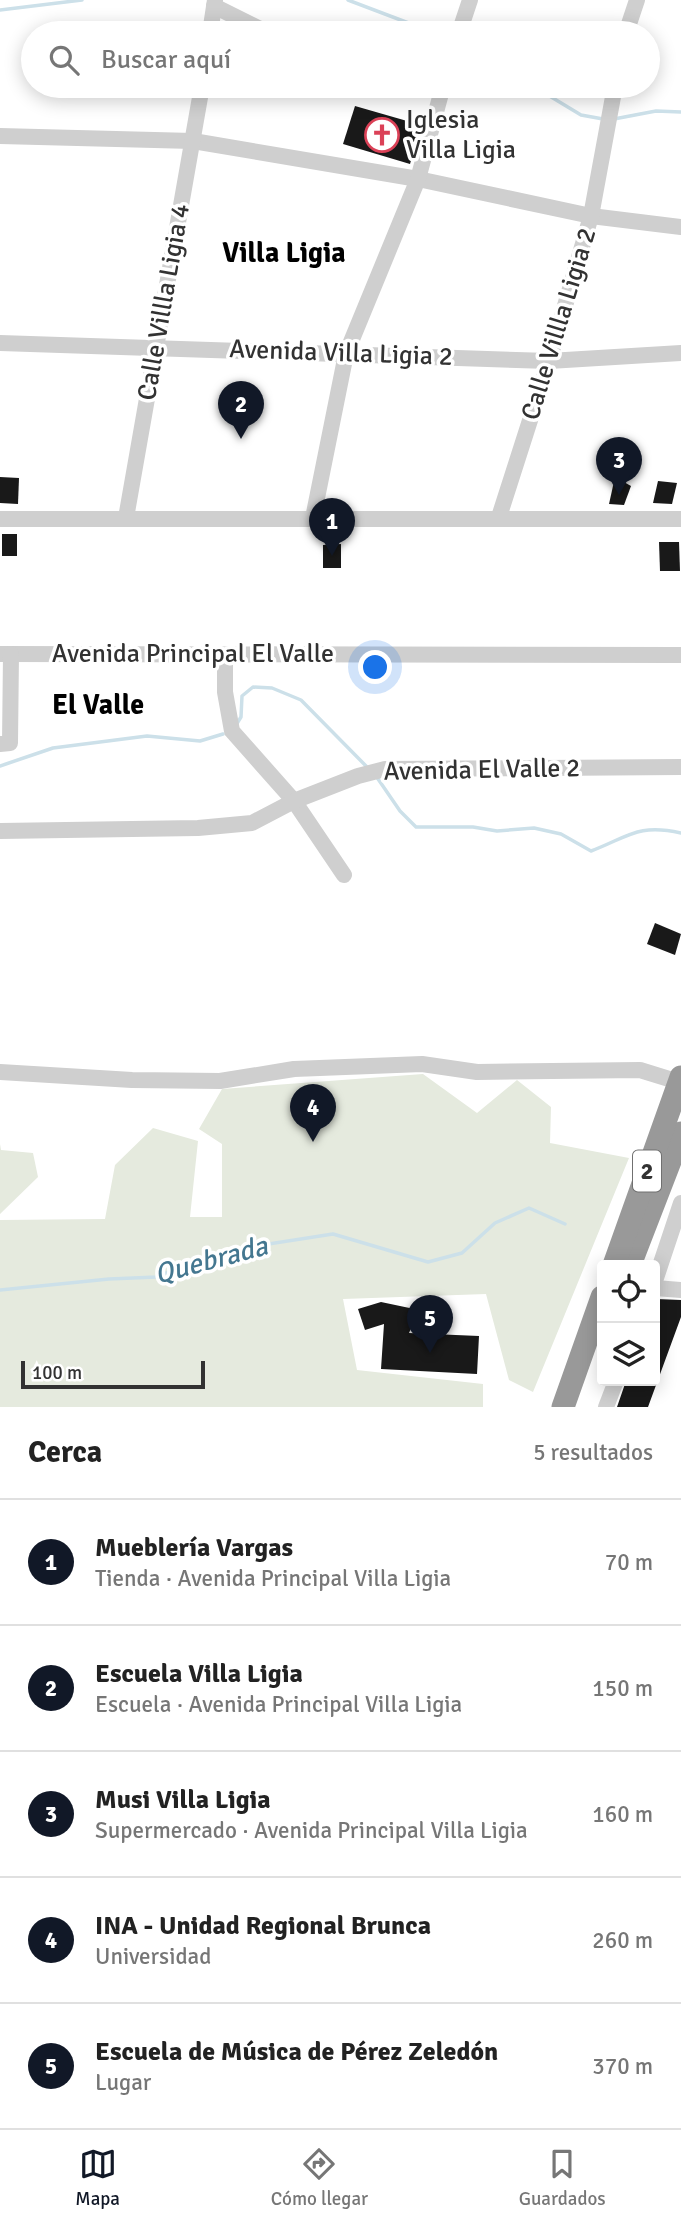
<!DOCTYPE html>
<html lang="es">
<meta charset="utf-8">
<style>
body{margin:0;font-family:Signika,sans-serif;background:#f6f6f6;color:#222}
.controls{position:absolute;right:21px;bottom:21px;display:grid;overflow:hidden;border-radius:7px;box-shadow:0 4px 18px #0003}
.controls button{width:63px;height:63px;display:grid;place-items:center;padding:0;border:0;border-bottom:2px solid #e0e0e0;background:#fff;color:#222;font:35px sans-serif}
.scale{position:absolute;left:21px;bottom:18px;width:184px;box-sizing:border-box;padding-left:7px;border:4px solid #323232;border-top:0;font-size:19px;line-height:24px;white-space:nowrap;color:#323232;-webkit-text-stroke:5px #fff;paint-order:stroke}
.you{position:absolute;left:376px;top:668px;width:24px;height:24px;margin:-18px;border:5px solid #fff;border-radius:50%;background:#1a73e8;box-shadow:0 0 0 10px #1a73e833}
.badge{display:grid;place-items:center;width:46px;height:46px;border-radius:50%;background:#111827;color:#fff;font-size:23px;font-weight:700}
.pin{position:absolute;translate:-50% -58px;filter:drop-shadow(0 2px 4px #0008)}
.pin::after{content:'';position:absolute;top:37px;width:24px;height:21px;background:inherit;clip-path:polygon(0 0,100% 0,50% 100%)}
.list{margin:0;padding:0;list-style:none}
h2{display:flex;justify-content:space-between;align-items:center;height:91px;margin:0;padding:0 28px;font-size:30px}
h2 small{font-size:23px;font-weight:400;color:#767676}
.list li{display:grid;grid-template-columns:46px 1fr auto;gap:21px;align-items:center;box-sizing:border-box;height:126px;padding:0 28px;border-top:2px solid #e0e0e0}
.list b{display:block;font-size:26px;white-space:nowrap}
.list p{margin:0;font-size:23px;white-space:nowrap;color:#767676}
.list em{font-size:23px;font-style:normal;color:#767676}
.icon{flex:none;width:38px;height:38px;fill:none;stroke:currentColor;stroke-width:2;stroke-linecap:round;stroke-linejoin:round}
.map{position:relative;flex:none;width:681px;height:1407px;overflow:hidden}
.search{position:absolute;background:#fff;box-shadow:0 4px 18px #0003;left:21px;right:21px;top:21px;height:77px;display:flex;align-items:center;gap:18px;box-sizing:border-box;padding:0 24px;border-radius:38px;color:#767676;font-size:26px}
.sheet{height:721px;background:#fff}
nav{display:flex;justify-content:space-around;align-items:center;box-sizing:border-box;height:98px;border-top:2px solid #e0e0e0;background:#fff;font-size:19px;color:#767676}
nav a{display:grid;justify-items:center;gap:4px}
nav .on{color:#111827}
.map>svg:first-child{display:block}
</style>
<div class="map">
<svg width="681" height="1407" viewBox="0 0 681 1407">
<rect width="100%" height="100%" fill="#fff"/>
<!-- green -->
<g fill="#e5eade">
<polygon points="423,1074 477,1113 517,1080 551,1107 550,1143 629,1158 533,1392 509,1380 486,1294 343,1299 357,1370 483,1384 483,1407 0,1407 0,1220 105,1219 115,1165 153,1128 198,1141 190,1217 222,1217 222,1144 199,1129 222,1089"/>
<polygon points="0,1144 1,1150 33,1153 38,1177 0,1214"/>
</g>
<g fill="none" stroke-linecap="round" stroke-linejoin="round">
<!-- stream -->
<g stroke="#cce0e9" stroke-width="3.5">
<polyline points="348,0 435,33"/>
<polyline points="0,10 82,0"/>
<polyline points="533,86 581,115 603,119"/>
<polyline points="614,119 656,111 681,112"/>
<polyline points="236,725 241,717 242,696 253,687 272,688 301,700 368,768"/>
<polyline points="0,766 53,748 147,736 200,741 223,734"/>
<path d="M376,776L400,811L416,827H473L497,831L534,828L561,834L591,851C628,837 638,823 681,833"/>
<polyline points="0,1290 109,1279 157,1277 187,1264 243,1248 333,1234 428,1262 462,1253 495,1223 529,1208 565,1224"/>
</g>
</g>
<!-- building -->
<g fill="#191919">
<polygon points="355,106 421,125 410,164 343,144"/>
<polygon points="0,477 19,478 18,504 0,503"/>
<polygon points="615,477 631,486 624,505 609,504"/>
<polygon points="658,481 677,483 672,504 653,503"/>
<rect x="2" y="534" width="15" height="22"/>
<polygon points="659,542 679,542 680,571 660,571"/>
<polygon points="341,544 341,568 323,568 323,545"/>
<polygon points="655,923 681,934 675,955 647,944"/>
<polygon points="656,1299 681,1300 681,1317 648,1407 617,1407 626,1381 655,1381"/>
<polygon points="381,1302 419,1310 409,1333 479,1336 477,1374 381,1369 384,1324 365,1330 358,1309"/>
</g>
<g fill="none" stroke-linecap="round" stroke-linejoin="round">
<!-- minor -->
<g stroke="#cfcfcf" stroke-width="16">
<polyline points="214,6 268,33"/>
<polyline points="210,33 215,0"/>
<polyline points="459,33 470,0"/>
<polyline points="626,33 637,0"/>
<polyline points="0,136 193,141 418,179 591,216 681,227"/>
<polyline points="0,343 549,361 681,353"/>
<polyline points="499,517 549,361 591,216 615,86"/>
<polyline points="126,518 202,86"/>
<polyline points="313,518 346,354 418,179 443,86"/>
<polyline points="0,519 681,519"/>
<polyline points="0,654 681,655"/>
<polyline points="225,655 225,692 232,731 294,801 344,875"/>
<polyline points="0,744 10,743 11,654"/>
<polyline points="0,831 198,828 252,823 294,801 358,776 385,769 681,767"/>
<polyline points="0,1072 132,1080 220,1081 294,1069 422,1064 477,1072 640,1070 679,1082"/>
<polyline points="655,1281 681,1203"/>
<polyline points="655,1288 681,1290"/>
<polyline points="606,1407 616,1381"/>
</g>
<!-- highway -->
<g stroke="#999" stroke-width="23">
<polyline points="631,1262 681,1133"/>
<polyline points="614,1265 681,1077"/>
<polyline points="563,1407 602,1297"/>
</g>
</g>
<!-- icons -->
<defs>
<g id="church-ring" transform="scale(1.75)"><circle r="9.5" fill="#fff" stroke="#db4157" stroke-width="1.5"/><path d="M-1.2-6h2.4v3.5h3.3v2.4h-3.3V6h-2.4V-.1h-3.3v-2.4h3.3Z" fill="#db4157"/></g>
</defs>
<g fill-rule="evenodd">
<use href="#church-ring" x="382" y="135"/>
</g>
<g text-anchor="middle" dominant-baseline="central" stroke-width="7" stroke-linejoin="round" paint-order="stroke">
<!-- shield labels -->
<rect fill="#fff" stroke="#707070" stroke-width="2" x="633" y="1150.5" width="28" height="41" rx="5"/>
<g font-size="24" font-weight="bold" fill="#323232">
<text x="647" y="1171">2</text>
</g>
<!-- poi labels -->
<g font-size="26" fill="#323232" stroke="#fff" text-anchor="start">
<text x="406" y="120">Iglesia<tspan x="406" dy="30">Villa Ligia</tspan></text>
</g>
<!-- street labels -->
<g font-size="26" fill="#323232" stroke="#fff">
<text transform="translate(164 302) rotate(-80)">Calle Villla Ligia 4</text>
<text transform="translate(559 324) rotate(-73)">Calle Villla Ligia 2</text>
<text transform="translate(341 353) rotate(2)">Avenida Villa Ligia 2</text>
<text x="193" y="654">Avenida Principal El Valle</text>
<text transform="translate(482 770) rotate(-1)">Avenida El Valle 2</text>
</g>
<!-- neighbourhood labels -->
<g font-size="28" font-weight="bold" fill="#000" stroke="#fff">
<text x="284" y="253">Villa Ligia</text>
<text x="98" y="705">El Valle</text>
</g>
<!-- water labels -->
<g font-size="28" font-style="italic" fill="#447790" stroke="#fff">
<text transform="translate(211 1260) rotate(-15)">Quebrada</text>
</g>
</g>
</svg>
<div class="controls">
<button><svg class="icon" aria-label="locate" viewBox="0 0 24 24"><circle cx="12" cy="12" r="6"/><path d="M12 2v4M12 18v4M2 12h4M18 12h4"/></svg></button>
<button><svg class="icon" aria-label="layers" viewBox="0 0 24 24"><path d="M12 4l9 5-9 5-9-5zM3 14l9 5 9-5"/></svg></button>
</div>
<div class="scale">100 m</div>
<div class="you"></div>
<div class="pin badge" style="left:332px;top:556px">1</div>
<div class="pin badge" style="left:241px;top:439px">2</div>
<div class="pin badge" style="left:619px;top:495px">3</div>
<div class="pin badge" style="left:313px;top:1142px">4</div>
<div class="pin badge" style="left:430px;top:1353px">5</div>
<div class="search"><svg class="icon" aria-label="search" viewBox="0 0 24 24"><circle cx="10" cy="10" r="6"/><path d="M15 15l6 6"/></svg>Buscar aquí</div>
</div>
<section class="sheet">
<h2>Cerca<small>5 resultados</small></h2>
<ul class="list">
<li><span class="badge">1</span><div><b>Mueblería Vargas</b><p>Tienda · Avenida Principal Villa Ligia</p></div><em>70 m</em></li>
<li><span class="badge">2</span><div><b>Escuela Villa Ligia</b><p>Escuela · Avenida Principal Villa Ligia</p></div><em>150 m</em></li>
<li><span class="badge">3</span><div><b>Musi Villa Ligia</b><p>Supermercado · Avenida Principal Villa Ligia</p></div><em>160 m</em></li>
<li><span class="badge">4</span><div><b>INA - Unidad Regional Brunca</b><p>Universidad</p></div><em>260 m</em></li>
<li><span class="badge">5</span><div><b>Escuela de Música de Pérez Zeledón</b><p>Lugar</p></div><em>370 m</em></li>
</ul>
</section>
<nav>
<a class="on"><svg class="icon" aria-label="map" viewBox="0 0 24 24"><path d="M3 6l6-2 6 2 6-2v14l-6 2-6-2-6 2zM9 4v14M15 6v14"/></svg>Mapa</a>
<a><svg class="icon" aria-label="directions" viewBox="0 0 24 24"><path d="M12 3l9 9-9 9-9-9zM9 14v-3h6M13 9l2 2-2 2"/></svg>Cómo llegar</a>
<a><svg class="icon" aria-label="saved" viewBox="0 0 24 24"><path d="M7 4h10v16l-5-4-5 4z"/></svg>Guardados</a>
</nav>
